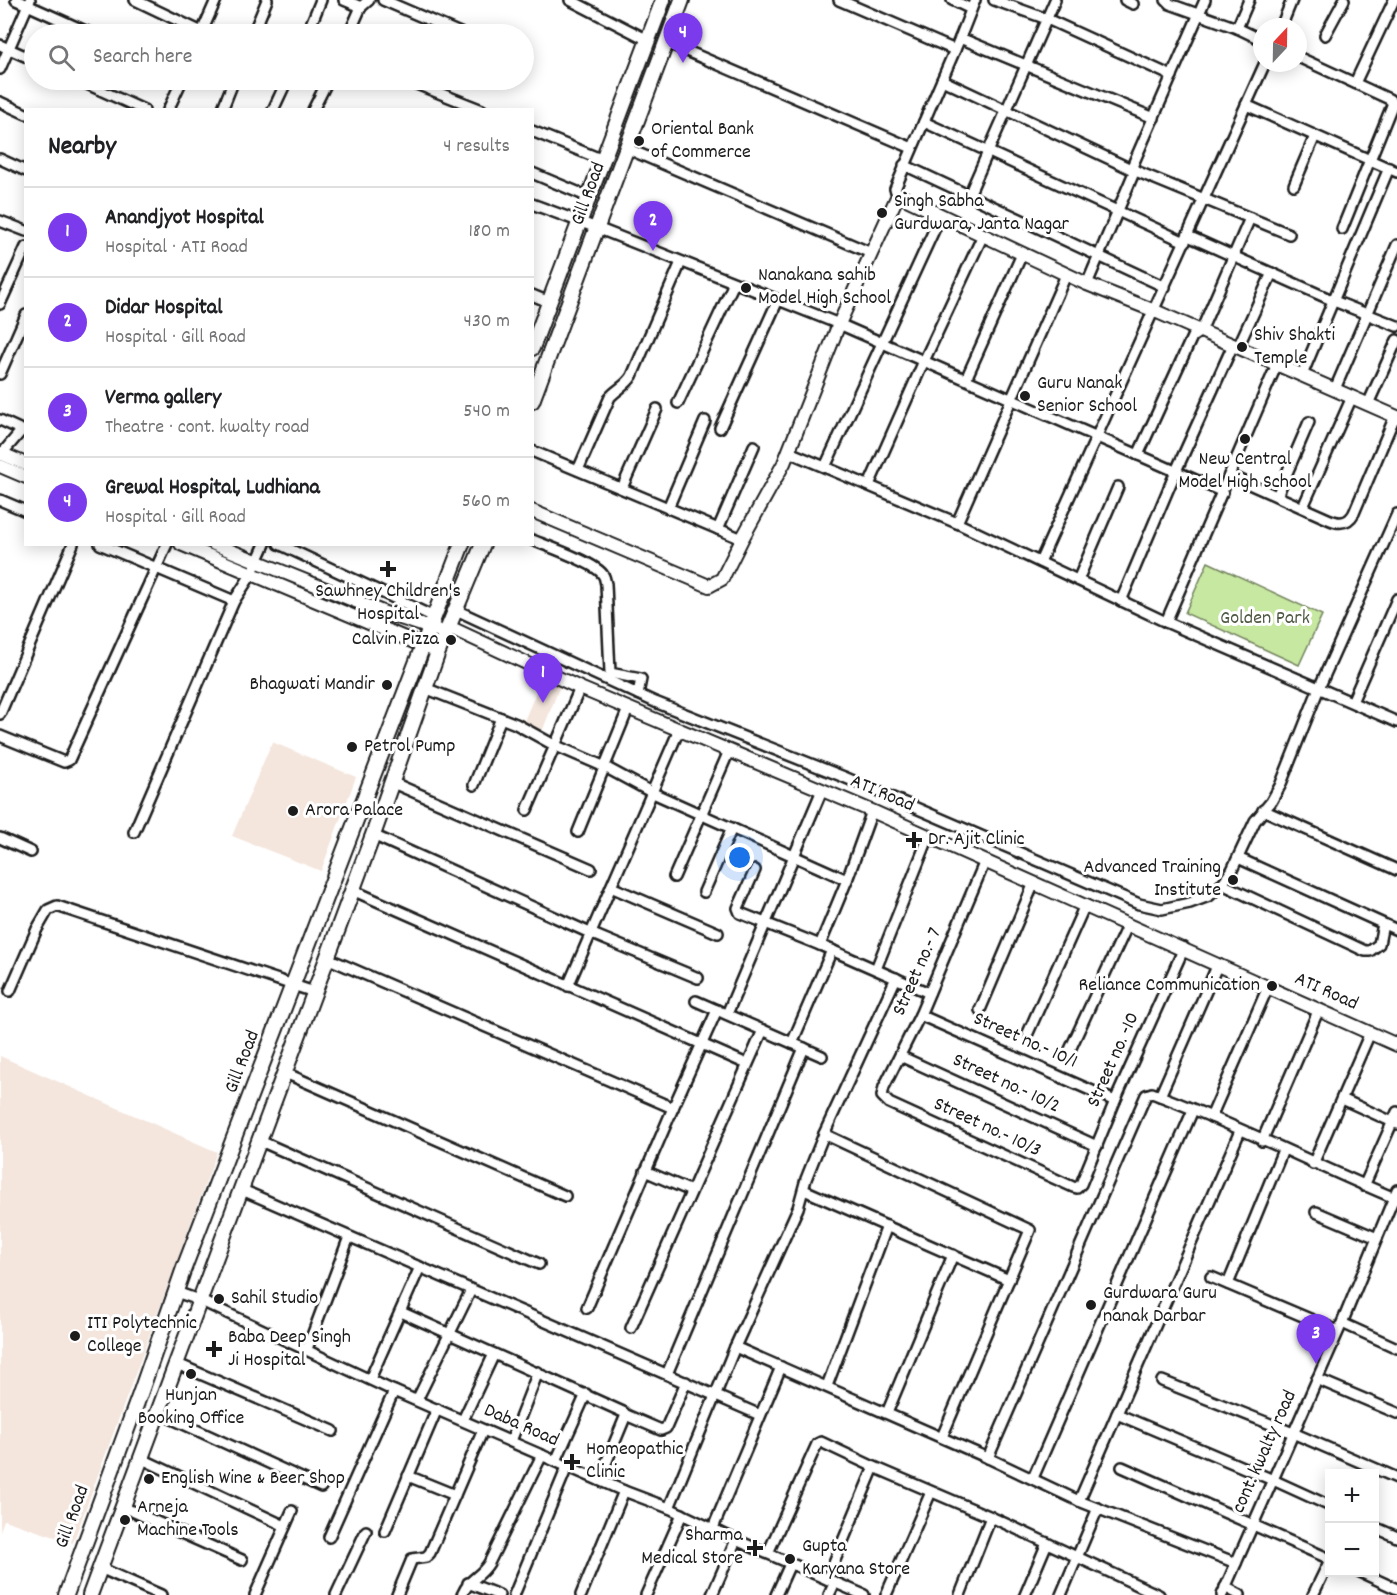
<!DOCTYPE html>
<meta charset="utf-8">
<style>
body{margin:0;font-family:Dekko,sans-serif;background:#f6f6f6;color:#202124}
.controls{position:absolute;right:18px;bottom:18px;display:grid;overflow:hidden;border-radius:0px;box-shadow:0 3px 15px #0003}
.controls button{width:54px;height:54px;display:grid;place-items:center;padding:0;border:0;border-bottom:2px solid #e0e0e0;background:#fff;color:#202124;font:30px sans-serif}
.compass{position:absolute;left:1253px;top:18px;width:54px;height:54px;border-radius:50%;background:#fff;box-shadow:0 3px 15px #0003;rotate:22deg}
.you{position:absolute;left:740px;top:858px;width:21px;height:21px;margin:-15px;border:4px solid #fff;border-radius:50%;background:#1a73e8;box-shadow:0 0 0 9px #1a73e833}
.badge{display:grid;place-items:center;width:39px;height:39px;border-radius:50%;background:#7c3aed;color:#fff;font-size:20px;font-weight:700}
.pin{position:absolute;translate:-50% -50px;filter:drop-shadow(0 2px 3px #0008)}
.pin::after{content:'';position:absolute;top:32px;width:21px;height:18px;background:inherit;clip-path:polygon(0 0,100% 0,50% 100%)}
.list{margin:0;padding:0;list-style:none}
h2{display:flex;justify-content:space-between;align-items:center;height:78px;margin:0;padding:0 24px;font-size:26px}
h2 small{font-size:20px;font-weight:400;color:#757577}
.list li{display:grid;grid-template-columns:39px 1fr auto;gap:18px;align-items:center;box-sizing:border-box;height:90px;padding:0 24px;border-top:2px solid #e0e0e0}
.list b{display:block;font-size:22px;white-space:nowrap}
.list p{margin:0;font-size:20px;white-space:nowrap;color:#757577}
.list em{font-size:20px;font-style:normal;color:#757577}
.icon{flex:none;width:33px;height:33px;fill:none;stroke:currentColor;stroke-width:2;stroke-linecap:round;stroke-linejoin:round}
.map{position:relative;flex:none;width:1397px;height:1595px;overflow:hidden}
.search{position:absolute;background:#fff;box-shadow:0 3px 15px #0003;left:24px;top:24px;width:510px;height:66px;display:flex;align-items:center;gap:15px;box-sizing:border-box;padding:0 21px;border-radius:33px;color:#757577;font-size:22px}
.panel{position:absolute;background:#fff;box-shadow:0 3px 15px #0003;left:24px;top:108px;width:510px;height:438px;border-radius:0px}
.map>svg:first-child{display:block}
</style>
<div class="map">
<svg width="1397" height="1595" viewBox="0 0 1397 1595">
<rect width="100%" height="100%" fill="#fff"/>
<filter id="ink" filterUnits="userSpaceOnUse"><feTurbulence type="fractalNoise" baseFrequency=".0167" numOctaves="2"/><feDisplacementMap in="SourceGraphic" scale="12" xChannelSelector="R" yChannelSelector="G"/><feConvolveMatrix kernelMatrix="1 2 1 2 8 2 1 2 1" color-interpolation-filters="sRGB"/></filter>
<g filter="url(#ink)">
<!-- built -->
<g fill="#f4e6dd">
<polygon points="543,676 561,683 542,732 523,723"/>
<polygon points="272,742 356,777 321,871 232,836"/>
<polygon points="0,1056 217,1152 73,1543 4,1520 0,1531"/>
</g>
<!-- green -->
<polygon fill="#c7e8a1" stroke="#72825e" stroke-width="1.5" points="1208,562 1322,615 1299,665 1185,613"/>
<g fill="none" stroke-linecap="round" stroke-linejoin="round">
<!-- street casing -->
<g stroke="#1c1c1c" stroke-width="14">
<g id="street">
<polyline points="16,0 92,34"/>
<polyline points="135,0 202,32"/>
<polyline points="344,0 361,7 369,0"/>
<polyline points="383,0 462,34"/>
<polyline points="570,0 648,40"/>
<polyline points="839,0 955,50"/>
<polyline points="952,0 971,9"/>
<polyline points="994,0 1047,19 1172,76"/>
<polyline points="1125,0 1133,4"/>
<polyline points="1166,0 1170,4 1237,28 1262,40"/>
<polyline points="1281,27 1292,0"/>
<polyline points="1237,28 1249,0"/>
<polyline points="201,34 216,0"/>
<polyline points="253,34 267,0"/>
<polyline points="307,34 321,0"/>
<polyline points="349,34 361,7"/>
<polyline points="1325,35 1344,0"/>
<polyline points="960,38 975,0"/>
<polyline points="666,42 912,148"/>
<polyline points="0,45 34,60"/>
<polyline points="1298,57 1389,99 1393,103 1342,229"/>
<polyline points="0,69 30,0"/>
<polyline points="78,80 144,110"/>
<polyline points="410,80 414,83 482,110"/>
<polyline points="942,80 1131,169 1289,234"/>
<polyline points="1355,83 1394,0"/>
<polyline points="0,102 26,114"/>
<polyline points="1246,105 1397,172"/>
<polyline points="168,110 182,80"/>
<polyline points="222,110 234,80"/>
<polyline points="273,110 287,80"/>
<polyline points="313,110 328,80"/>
<polyline points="924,122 1185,242"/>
<polyline points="532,131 603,160"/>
<polyline points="626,148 871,253"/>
<polyline points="0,159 26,171"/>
<polyline points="904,165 1165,287"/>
<polyline points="1131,169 1205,0"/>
<polyline points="532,173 589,197"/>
<polyline points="1294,185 1315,136"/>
<polyline points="898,195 895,189 960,38 1154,118"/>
<polyline points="969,195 1055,0"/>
<polyline points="532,204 597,228 839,324 1223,492"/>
<polyline points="0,221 26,231"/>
<polyline points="1188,236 1334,301 1397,326"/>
<polyline points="1087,284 1135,170"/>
<polyline points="532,295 549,302"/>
<polyline points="0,304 26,247"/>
<polyline points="1238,347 1272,273"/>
<polyline points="0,374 26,315"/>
<polyline points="1302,375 1389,168"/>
<polyline points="966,379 1022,254"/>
<polyline points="1335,389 1397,245"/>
<polyline points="678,403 734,283"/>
<polyline points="1368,404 1397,340"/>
<polyline points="0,420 26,432"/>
<polyline points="720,428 778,300"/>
<polyline points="532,451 742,539"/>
<polyline points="789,452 957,523 1166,622 1397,722"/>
<polyline points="1138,455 1192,337 1201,331 1250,218"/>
<polyline points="0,456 22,430"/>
<polyline points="825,467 941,215"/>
<path d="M578,470L610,397C617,389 626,386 632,376L681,262"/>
<path d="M1229,475L1328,519C1339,524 1348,524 1354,513L1395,416"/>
<polyline points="869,485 924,361 983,235"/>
<polyline points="622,488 657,409"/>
<polyline points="1277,496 1309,422"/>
<polyline points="0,500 26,511"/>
<polyline points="1303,507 1352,397"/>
<polyline points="668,508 705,421"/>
<polyline points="957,523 1066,275"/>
<polyline points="718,529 754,446"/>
<path d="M532,540C547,546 596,563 603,575C605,577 605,581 606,584L610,673L641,679L638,694"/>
<polyline points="100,544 234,601"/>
<polyline points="279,544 434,617"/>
<polyline points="1040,562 1265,63"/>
<polyline points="1078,580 1118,487"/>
<polyline points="1121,601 1176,471 1233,345"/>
<polyline points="456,610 655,702 844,777 1139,904 1162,909 1190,903 1209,896 1222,884 1232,870 1255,821 1271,802 1280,786 1319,688 1397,514"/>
<polyline points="1166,622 1277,364"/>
<polyline points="425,688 516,724 554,745 605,767 653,793 847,880"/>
<polyline points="1352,702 1397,599"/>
<polyline points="0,714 73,544"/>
<polyline points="0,736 64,762 69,760 167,544"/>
<polyline points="391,782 591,869"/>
<polyline points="474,785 501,718"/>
<polyline points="527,810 580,688"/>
<polyline points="1263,810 1397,870"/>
<polyline points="134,832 234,601 251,575 265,544"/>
<polyline points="578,832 628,709"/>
<polyline points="373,835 590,933 698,978"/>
<polyline points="0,838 31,852"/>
<polyline points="1238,858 1397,930"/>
<polyline points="985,861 920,1015 884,1087 882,1096 889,1103 1073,1187 1077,1188 1081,1184 1115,1101 1184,948"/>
<polyline points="755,870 738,908 740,913 820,945 929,993"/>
<polyline points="674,877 729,751"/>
<polyline points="1222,884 1365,951 1370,951 1379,944 1383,924"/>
<polyline points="611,887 718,933"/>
<polyline points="352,890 747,1064"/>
<polyline points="704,892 732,828"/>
<polyline points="820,945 847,880 872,811"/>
<polyline points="327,958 673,1108"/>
<polyline points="876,969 929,836"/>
<polyline points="568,986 679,730"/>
<polyline points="10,991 37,929 48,910 57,906 314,992"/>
<polyline points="696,1001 822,1056"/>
<polyline points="980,1010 1034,883"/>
<polyline points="727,1014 822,790"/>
<polyline points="920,1015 1115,1101"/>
<polyline points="1028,1033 1085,905"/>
<polyline points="792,1043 832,950"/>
<polyline points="1068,1054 1128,924"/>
<polyline points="900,1056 1097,1146"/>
<polyline points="283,1072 565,1196"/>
<polyline points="1160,1096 1218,964"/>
<polyline points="1342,1099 1397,1124"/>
<polyline points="1211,1117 1268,987"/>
<polyline points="824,1134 1030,1230 942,1437"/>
<polyline points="258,1140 539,1264"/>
<polyline points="1262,1141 1319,1009"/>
<polyline points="1313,1164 1370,1033"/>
<polyline points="645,1171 691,1191"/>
<polyline points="1364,1186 1397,1112"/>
<polyline points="240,1189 760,1415"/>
<polyline points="804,1190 1009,1280"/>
<polyline points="1316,1212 1377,1238"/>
<polyline points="1211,1277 1338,1331"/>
<polyline points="1228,1284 1283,1150"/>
<polyline points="176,1292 199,1300 394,1391 624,1491 669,1508 736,1540 864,1595"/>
<polyline points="587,1308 673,1108 717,1010"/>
<polyline points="401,1312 623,1412 626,1415 661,1430 666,1428 686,1382"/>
<polyline points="1342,1323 1397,1348"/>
<polyline points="631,1328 763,1030"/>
<polyline points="735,1347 988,1458 1079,1501 1236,1563"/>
<polyline points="307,1349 349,1237"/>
<polyline points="175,1363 333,1431"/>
<polyline points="667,1374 804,1048"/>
<polyline points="370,1379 420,1267"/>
<polyline points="1317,1379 1397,1413"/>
<polyline points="1162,1381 1293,1433 1397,1478"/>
<polyline points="827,1386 887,1226"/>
<polyline points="417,1400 471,1290"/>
<polyline points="157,1412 321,1487"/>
<polyline points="887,1413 953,1255"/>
<polyline points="1117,1414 1273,1480 1330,1506"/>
<polyline points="463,1420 494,1354"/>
<polyline points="511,1441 538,1372"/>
<polyline points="140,1458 285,1526"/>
<path d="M988,1458L1146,1095L1152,1093C1236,1124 1315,1165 1397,1199"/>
<polyline points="556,1461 586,1394"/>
<polyline points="1122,1467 1330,1559"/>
<polyline points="408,1476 455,1495"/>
<polyline points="1033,1478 1193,1110"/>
<polyline points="599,1480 626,1415"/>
<polyline points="1079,1501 1240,1131"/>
<polyline points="123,1507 242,1560"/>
<polyline points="669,1508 735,1347 798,1208 806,1179 824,1134 896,978"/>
<polyline points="1374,1527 1397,1537"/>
<polyline points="713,1528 781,1367"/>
<polyline points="385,1531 437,1409"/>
<polyline points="329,1537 394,1391"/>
<polyline points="768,1553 817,1444 821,1442 874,1467 991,1517 1159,1595"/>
<polyline points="100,1568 161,1595"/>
<polyline points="1360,1572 1397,1589"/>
<polyline points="827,1579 874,1467"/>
<polyline points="468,1583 499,1595"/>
<polyline points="1225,1587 1240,1595"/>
<polyline points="255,1595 292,1511"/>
<polyline points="336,1595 366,1531"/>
<polyline points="397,1595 412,1559 426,1557 430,1553 483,1430"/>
<path d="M462,1595C470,1577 480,1578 489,1563L542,1455"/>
<polyline points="514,1595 567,1467"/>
<polyline points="581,1595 624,1491"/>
<polyline points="646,1595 682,1514"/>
<polyline points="712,1595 736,1540"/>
<polyline points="776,1595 790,1564"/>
<polyline points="829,1595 835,1582"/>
<polyline points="886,1595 931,1492"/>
<polyline points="960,1595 991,1517"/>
<polyline points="1025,1595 1047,1543"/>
<polyline points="1061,1595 1098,1508"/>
<polyline points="1222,1595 1342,1323 1397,1190"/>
<polyline points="1313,1595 1330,1560"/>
</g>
</g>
<!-- secondary casing -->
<g stroke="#1c1c1c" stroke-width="16">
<g id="secondary">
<polyline points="0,453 26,464"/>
<polyline points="0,466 26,477"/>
<polyline points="532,511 709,586 722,579 742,539 784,463 839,324 898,195 1087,284 1155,311 1397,417"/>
<polyline points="181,544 438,652"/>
<polyline points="214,544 385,613 446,633"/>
<polyline points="449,627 580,688 872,811 1397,1045"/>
</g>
</g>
<!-- primary casing -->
<g stroke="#1c1c1c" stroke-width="18">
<g id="primary">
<polyline points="532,348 663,0"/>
<polyline points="532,401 682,0"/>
<polyline points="66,1595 140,1394 184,1268 462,544"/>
<polyline points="90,1595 373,835 438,652 483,544"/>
</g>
</g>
<!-- street -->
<use href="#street" stroke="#fff" stroke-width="9"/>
<!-- secondary -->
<use href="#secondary" stroke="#fff" stroke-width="12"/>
<!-- primary -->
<use href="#primary" stroke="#fff" stroke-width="14"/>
</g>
</g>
<!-- markers -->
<g fill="#1c1c1c" stroke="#fff" stroke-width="2">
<circle cx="639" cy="141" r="6"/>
<circle cx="882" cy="213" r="6"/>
<circle cx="746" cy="288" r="6"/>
<circle cx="1242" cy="347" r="6"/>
<circle cx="1025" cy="396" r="6"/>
<circle cx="1245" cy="439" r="6"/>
<path d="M385 560h6v6h6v6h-6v6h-6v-6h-6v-6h6z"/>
<circle cx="451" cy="640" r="6"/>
<circle cx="387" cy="685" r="6"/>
<circle cx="352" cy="747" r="6"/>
<circle cx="293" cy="811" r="6"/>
<path d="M911 831h6v6h6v6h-6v6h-6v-6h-6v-6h6z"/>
<circle cx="1233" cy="880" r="6"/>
<circle cx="1272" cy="986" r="6"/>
<circle cx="219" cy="1299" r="6"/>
<circle cx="1091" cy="1305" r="6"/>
<circle cx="75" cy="1336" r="6"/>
<path d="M211 1340h6v6h6v6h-6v6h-6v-6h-6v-6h6z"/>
<circle cx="191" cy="1374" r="6"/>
<path d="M569 1453h6v6h6v6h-6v6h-6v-6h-6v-6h6z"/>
<circle cx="149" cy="1479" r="6"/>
<circle cx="125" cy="1520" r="6"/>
<path d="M752 1539h6v6h6v6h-6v6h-6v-6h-6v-6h6z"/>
<circle cx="790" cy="1559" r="6"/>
</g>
<g text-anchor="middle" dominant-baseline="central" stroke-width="6" stroke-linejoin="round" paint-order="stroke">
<!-- poi labels -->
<g font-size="20" fill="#1c1c1c" stroke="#fff" text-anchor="start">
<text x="651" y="130">Oriental Bank<tspan x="651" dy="23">of Commerce</tspan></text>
<text x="894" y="202">Singh Sabha<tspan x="894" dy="23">Gurdwara, Janta Nagar</tspan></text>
<text x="758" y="276">Nanakana sahib<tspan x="758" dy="23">Model High School</tspan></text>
<text x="1254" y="336">Shiv Shakti<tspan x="1254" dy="23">Temple</tspan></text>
<text x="1037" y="384">Guru Nanak<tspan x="1037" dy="23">Senior School</tspan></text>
<text x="1245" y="460" text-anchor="middle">New Central<tspan x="1245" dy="23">Model High School</tspan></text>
<text x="388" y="592" text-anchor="middle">Sawhney Children's<tspan x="388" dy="23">Hospital</tspan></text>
<text x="439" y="640" text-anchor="end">Calvin Pizza</text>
<text x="375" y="685" text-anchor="end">Bhagwati Mandir</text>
<text x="364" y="747">Petrol Pump</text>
<text x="305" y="811">Arora Palace</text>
<text x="928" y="840">Dr. Ajit Clinic</text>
<text x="1221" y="868" text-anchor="end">Advanced Training<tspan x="1221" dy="23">Institute</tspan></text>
<text x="1260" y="986" text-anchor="end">Reliance Communication</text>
<text x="1103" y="1294">Gurdwara Guru<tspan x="1103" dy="23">nanak Darbar</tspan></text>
<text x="231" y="1299">Sahil Studio</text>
<text x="87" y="1324">ITI Polytechnic<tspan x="87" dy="23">College</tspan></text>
<text x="228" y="1338">Baba Deep Singh<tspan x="228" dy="23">Ji Hospital</tspan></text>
<text x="191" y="1396" text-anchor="middle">Hunjan<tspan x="191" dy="23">Booking Office</tspan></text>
<text x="586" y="1450">Homeopathic<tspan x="586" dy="23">Clinic</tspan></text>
<text x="161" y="1479">English Wine &amp; Beer Shop</text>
<text x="137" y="1508">Arneja<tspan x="137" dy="23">Machine Tools</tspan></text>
<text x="743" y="1536" text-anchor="end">Sharma<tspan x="743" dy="23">Medical Store</tspan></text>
<text x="802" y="1547">Gupta<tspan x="802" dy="23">Karyana Store</tspan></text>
</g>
<!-- street labels -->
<g font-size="20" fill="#1c1c1c" stroke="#fff">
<text transform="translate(589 194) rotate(-70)">Gill Road</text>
<text transform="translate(882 794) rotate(23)">ATI Road</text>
<text transform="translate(918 972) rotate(-66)">Street no.- 7</text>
<text transform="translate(1326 992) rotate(24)">ATI Road</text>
<text transform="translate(1025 1041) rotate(24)">Street no.- 10/1</text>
<text transform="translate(1114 1060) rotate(-66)">Street no. -10</text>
<text transform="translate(243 1062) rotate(-69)">Gill Road</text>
<text transform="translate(1006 1084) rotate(25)">Street no.- 10/2</text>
<text transform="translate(987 1128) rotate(25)">Street no.- 10/3</text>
<text transform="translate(521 1426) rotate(24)">Daba Road</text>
<text transform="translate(1265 1452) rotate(-66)">cont. kwalty road</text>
<text transform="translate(73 1517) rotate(-70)">Gill Road</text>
</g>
<!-- park labels -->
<g font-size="20" fill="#4f5944" stroke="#fff">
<text x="1265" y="619">Golden Park</text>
</g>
</g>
</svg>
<div class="controls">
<button>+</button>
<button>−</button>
</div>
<svg class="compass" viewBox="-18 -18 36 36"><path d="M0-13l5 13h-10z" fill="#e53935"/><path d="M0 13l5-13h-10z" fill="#757577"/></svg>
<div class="you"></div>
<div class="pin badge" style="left:543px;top:703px">1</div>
<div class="pin badge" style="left:653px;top:251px">2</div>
<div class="pin badge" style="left:1316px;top:1364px">3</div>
<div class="pin badge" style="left:683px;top:63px">4</div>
<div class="search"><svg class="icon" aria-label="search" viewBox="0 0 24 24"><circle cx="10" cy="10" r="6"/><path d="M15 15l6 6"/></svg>Search here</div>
<section class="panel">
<h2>Nearby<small>4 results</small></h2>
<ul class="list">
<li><span class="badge">1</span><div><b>Anandjyot Hospital</b><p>Hospital · ATI Road</p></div><em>180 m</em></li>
<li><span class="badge">2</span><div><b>Didar Hospital</b><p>Hospital · Gill Road</p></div><em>430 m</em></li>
<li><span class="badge">3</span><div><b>Verma gallery</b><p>Theatre · cont. kwalty road</p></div><em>540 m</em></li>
<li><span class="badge">4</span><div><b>Grewal Hospital, Ludhiana</b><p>Hospital · Gill Road</p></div><em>560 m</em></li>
</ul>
</section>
</div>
